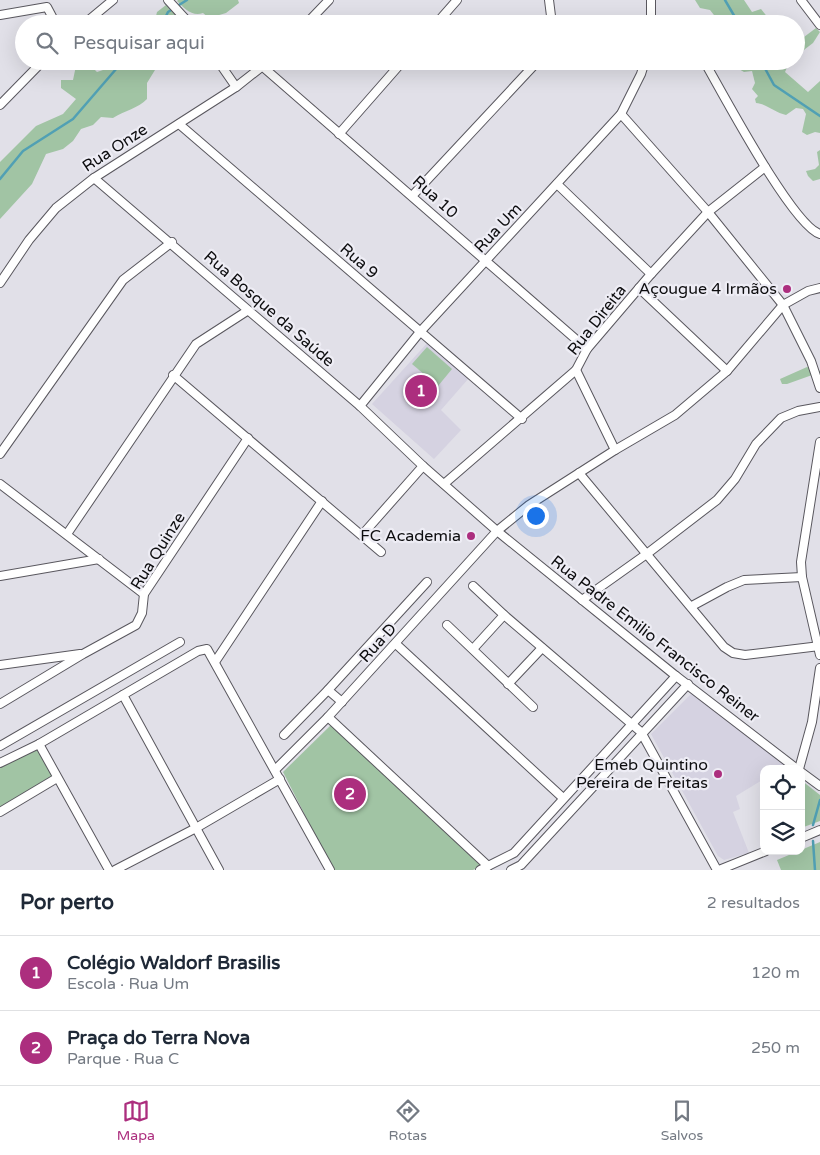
<!DOCTYPE html>
<html lang="pt">
<meta charset="utf-8">
<style>
body{margin:0;font-family:"Varela Round",sans-serif;background:#f6f6f7;color:#1f2937}
.controls{position:absolute;right:15px;bottom:15px;display:grid;overflow:hidden;border-radius:10px;box-shadow:0 5px 20px #0002}
.controls button{width:45px;height:45px;display:grid;place-items:center;padding:0;border:0;border-bottom:1px solid #e0e1e3;background:#fff;color:#1f2937;font:25px sans-serif}
.you{position:absolute;left:535px;top:515px;width:18px;height:18px;margin:-12px;border:4px solid #fff;border-radius:50%;background:#1a73e8;box-shadow:0 0 0 8px #1a73e833}
.badge{display:grid;place-items:center;width:32px;height:32px;border-radius:50%;background:#ac2e7e;color:#fff;font-size:16px;font-weight:700}
.pin{position:absolute;translate:-50% -50%;border:2px solid #fff;box-shadow:0 1px 5px #0006}
.list{margin:0;padding:0;list-style:none}
h2{display:flex;justify-content:space-between;align-items:center;height:65px;margin:0;padding:0 20px;font-size:21px}
h2 small{font-size:16px;font-weight:400;color:#747a83}
.list li{display:grid;grid-template-columns:32px 1fr auto;gap:15px;align-items:center;box-sizing:border-box;height:75px;padding:0 20px;border-top:1px solid #e0e1e3}
.list b{display:block;font-size:19px;white-space:nowrap}
.list p{margin:0;font-size:16px;white-space:nowrap;color:#747a83}
.list em{font-size:16px;font-style:normal;color:#747a83}
.icon{flex:none;width:28px;height:28px;fill:none;stroke:currentColor;stroke-width:2;stroke-linecap:round;stroke-linejoin:round}
.map{position:relative;flex:none;width:820px;height:870px;overflow:hidden}
.search{position:absolute;background:#fff;box-shadow:0 5px 20px #0002;left:15px;right:15px;top:15px;height:55px;display:flex;align-items:center;gap:12px;box-sizing:border-box;padding:0 18px;border-radius:28px;color:#747a83;font-size:19px}
.sheet{height:215px;background:#fff}
nav{display:flex;justify-content:space-around;align-items:center;box-sizing:border-box;height:70px;border-top:1px solid #e0e1e3;background:#fff;font-size:14px;color:#747a83}
nav a{display:grid;justify-items:center;gap:2px}
nav .on{color:#ac2e7e}
.map>svg:first-child{display:block}
</style>
<div class="map">
<svg width="820" height="870" viewBox="0 0 820 870">
<rect width="100%" height="100%" fill="#e1e0e8"/>
<!-- built -->
<g fill="#d5d2e1">
<polygon points="429,341 469,378 441,410 461,430 434,459 372,404"/>
<polygon points="692,693 786,766 781,769 764,769 764,779 736,796 740,809 733,812 749,853 724,860 718,856 651,734"/>
</g>
<!-- green -->
<g fill="#a1c4a4">
<path d="M178,0H238L239,3L226,13L209,18L203,13C192,17 184,8 177,1Z"/>
<polygon points="695,0 744,0 752,12 761,9 769,19 763,24 721,24 710,10 700,8"/>
<polygon points="166,5 184,24 154,24 157,12"/>
<polygon points="816,28 820,32 813,43 796,56 796,43"/>
<path d="M77,61L87,62L97,72L109,68L114,61H154L155,70L147,83V99C139,108 124,111 113,118L101,117L93,125L81,129L73,141L63,149L46,154L32,184L0,219V162L36,126L63,114L76,99L61,88V80H73Z"/>
<path d="M731,61H790L785,72L808,92L820,81V133L815,132L807,135L802,132L806,114L803,109L796,108L786,115C775,113 767,104 756,103L755,99L758,96L752,89L755,83L752,71L744,72L732,65Z"/>
<polygon points="820,150 820,179 813,181 808,176 806,171 815,169 819,165 817,152"/>
<polygon points="427,347 452,369 438,386 412,364"/>
<polygon points="807,367 820,371 820,376 815,374 787,384 782,384 780,379"/>
<polygon points="332,724 481,866 473,870 333,870 283,772"/>
<polygon points="37,749 53,777 0,807 0,768"/>
<polygon points="801,780 820,795 820,821 801,828"/>
<polygon points="820,842 820,870 781,870 777,860"/>
</g>
<g fill="none" stroke-linecap="round" stroke-linejoin="round">
<!-- stream -->
<g stroke="#51a0b4" stroke-width="2.5">
<polyline points="725,0 739,24"/>
<polyline points="162,24 168,12 187,0"/>
<polyline points="761,61 774,85 820,116"/>
<polyline points="0,179 23,151 73,119 123,61"/>
<polyline points="813,825 820,800"/>
<polyline points="813,841 815,870"/>
</g>
<!-- street casing -->
<g stroke="#59575e" stroke-width="10">
<g id="street">
<polyline points="168,0 190,24"/>
<polyline points="549,0 552,24"/>
<polyline points="651,0 651,24"/>
<polyline points="801,0 820,25"/>
<polyline points="0,15 47,7 56,24"/>
<polyline points="84,24 113,0"/>
<polyline points="306,24 329,0"/>
<polyline points="436,24 457,0"/>
<polyline points="218,61 236,87"/>
<path d="M704,61C722,92 792,225 820,234"/>
<polyline points="263,67 587,349"/>
<polyline points="0,105 43,61"/>
<polyline points="621,114 708,212 783,305 811,361 820,388"/>
<polyline points="179,124 522,419"/>
<polyline points="339,134 403,61"/>
<polyline points="94,178 360,406 423,466 497,531 676,676 797,769"/>
<polyline points="557,184 651,274"/>
<polyline points="413,195 538,61"/>
<polyline points="0,283 29,240 56,208 94,178 236,87 269,61"/>
<polyline points="639,288 727,371"/>
<polyline points="576,370 615,450"/>
<polyline points="173,375 381,552"/>
<polyline points="360,406 420,332 621,114 641,74 645,61"/>
<polyline points="820,442 801,562 802,577 820,655"/>
<polyline points="0,454 123,280 172,242"/>
<polyline points="579,473 724,647 733,653 745,655 820,646"/>
<polyline points="0,484 144,594"/>
<polyline points="444,484 576,370 587,349 651,274 708,212 765,167"/>
<polyline points="67,534 196,344 247,311"/>
<polyline points="362,535 423,466"/>
<polyline points="0,576 99,559"/>
<polyline points="473,586 504,615 641,732 717,870"/>
<polyline points="582,600 648,553 717,500 735,479 756,444 781,418 798,411 820,407"/>
<polyline points="692,606 727,587 744,580 802,577"/>
<polyline points="447,625 533,707"/>
<polyline points="396,644 563,798"/>
<polyline points="473,649 504,615"/>
<polyline points="215,662 322,501"/>
<polyline points="0,665 80,654"/>
<polyline points="508,684 542,648"/>
<polyline points="328,690 342,702"/>
<polyline points="123,695 219,870"/>
<polyline points="0,704 83,654 136,625 142,613 144,594 248,438"/>
<polyline points="328,717 488,866"/>
<polyline points="284,735 328,690 427,582"/>
<polyline points="39,744 109,870"/>
<polyline points="0,746 180,642"/>
<polyline points="0,763 39,744 198,651 207,649 330,870"/>
<polyline points="799,769 812,722 820,668"/>
<polyline points="275,770 328,717 497,531 529,505 615,450 675,415 727,371 783,305 808,291 820,288"/>
<polyline points="801,772 820,786"/>
<polyline points="0,812 57,778"/>
<polyline points="801,838 820,830"/>
<polyline points="115,870 196,828 280,779"/>
<polyline points="480,870 514,853 676,676"/>
<polyline points="511,870 521,865 688,684"/>
<polyline points="719,870 766,851"/>
</g>
</g>
<!-- street -->
<use href="#street" stroke="#fff" stroke-width="8"/>
</g>
<!-- markers -->
<g fill="#ac2e7e" stroke="#eeedf5" stroke-width="2">
<circle cx="787" cy="289" r="5"/>
<circle cx="471" cy="536" r="5"/>
<circle cx="718" cy="774" r="5"/>
</g>
<g text-anchor="middle" dominant-baseline="central" stroke-width="4.5" stroke-linejoin="round" paint-order="stroke">
<!-- street labels -->
<g font-size="16" fill="#0d0d0f" stroke="#eeedf5">
<text transform="translate(115 148) rotate(-33)">Rua Onze</text>
<text transform="translate(435 197) rotate(42)">Rua 10</text>
<text transform="translate(498 228) rotate(-47)">Rua Um</text>
<text transform="translate(359 261) rotate(41)">Rua 9</text>
<text transform="translate(269 309) rotate(41)">Rua Bosque da Saúde</text>
<text transform="translate(597 320) rotate(-52)">Rua Direita</text>
<text transform="translate(158 551) rotate(-58)">Rua Quinze</text>
<text transform="translate(655 639) rotate(38)">Rua Padre Emilio Francisco Reiner</text>
<text transform="translate(378 643) rotate(-48)">Rua D</text>
</g>
<!-- poi labels -->
<g font-size="16" fill="#0d0d0f" stroke="#eeedf5" text-anchor="end">
<text x="777" y="289">Açougue 4 Irmãos</text>
<text x="461" y="536">FC Academia</text>
<text x="708" y="765">Emeb Quintino<tspan x="708" dy="18">Pereira de Freitas</tspan></text>
</g>
</g>
</svg>
<div class="controls">
<button><svg class="icon" aria-label="locate" viewBox="0 0 24 24"><circle cx="12" cy="12" r="6"/><path d="M12 2v4M12 18v4M2 12h4M18 12h4"/></svg></button>
<button><svg class="icon" aria-label="layers" viewBox="0 0 24 24"><path d="M12 4l9 5-9 5-9-5zM3 14l9 5 9-5"/></svg></button>
</div>
<div class="you"></div>
<div class="pin badge" style="left:421px;top:391px">1</div>
<div class="pin badge" style="left:350px;top:794px">2</div>
<div class="search"><svg class="icon" aria-label="search" viewBox="0 0 24 24"><circle cx="10" cy="10" r="6"/><path d="M15 15l6 6"/></svg>Pesquisar aqui</div>
</div>
<section class="sheet">
<h2>Por perto<small>2 resultados</small></h2>
<ul class="list">
<li><span class="badge">1</span><div><b>Colégio Waldorf Brasilis</b><p>Escola · Rua Um</p></div><em>120 m</em></li>
<li><span class="badge">2</span><div><b>Praça do Terra Nova</b><p>Parque · Rua C</p></div><em>250 m</em></li>
</ul>
</section>
<nav>
<a class="on"><svg class="icon" aria-label="map" viewBox="0 0 24 24"><path d="M3 6l6-2 6 2 6-2v14l-6 2-6-2-6 2zM9 4v14M15 6v14"/></svg>Mapa</a>
<a><svg class="icon" aria-label="directions" viewBox="0 0 24 24"><path d="M12 3l9 9-9 9-9-9zM9 14v-3h6M13 9l2 2-2 2"/></svg>Rotas</a>
<a><svg class="icon" aria-label="saved" viewBox="0 0 24 24"><path d="M7 4h10v16l-5-4-5 4z"/></svg>Salvos</a>
</nav>
